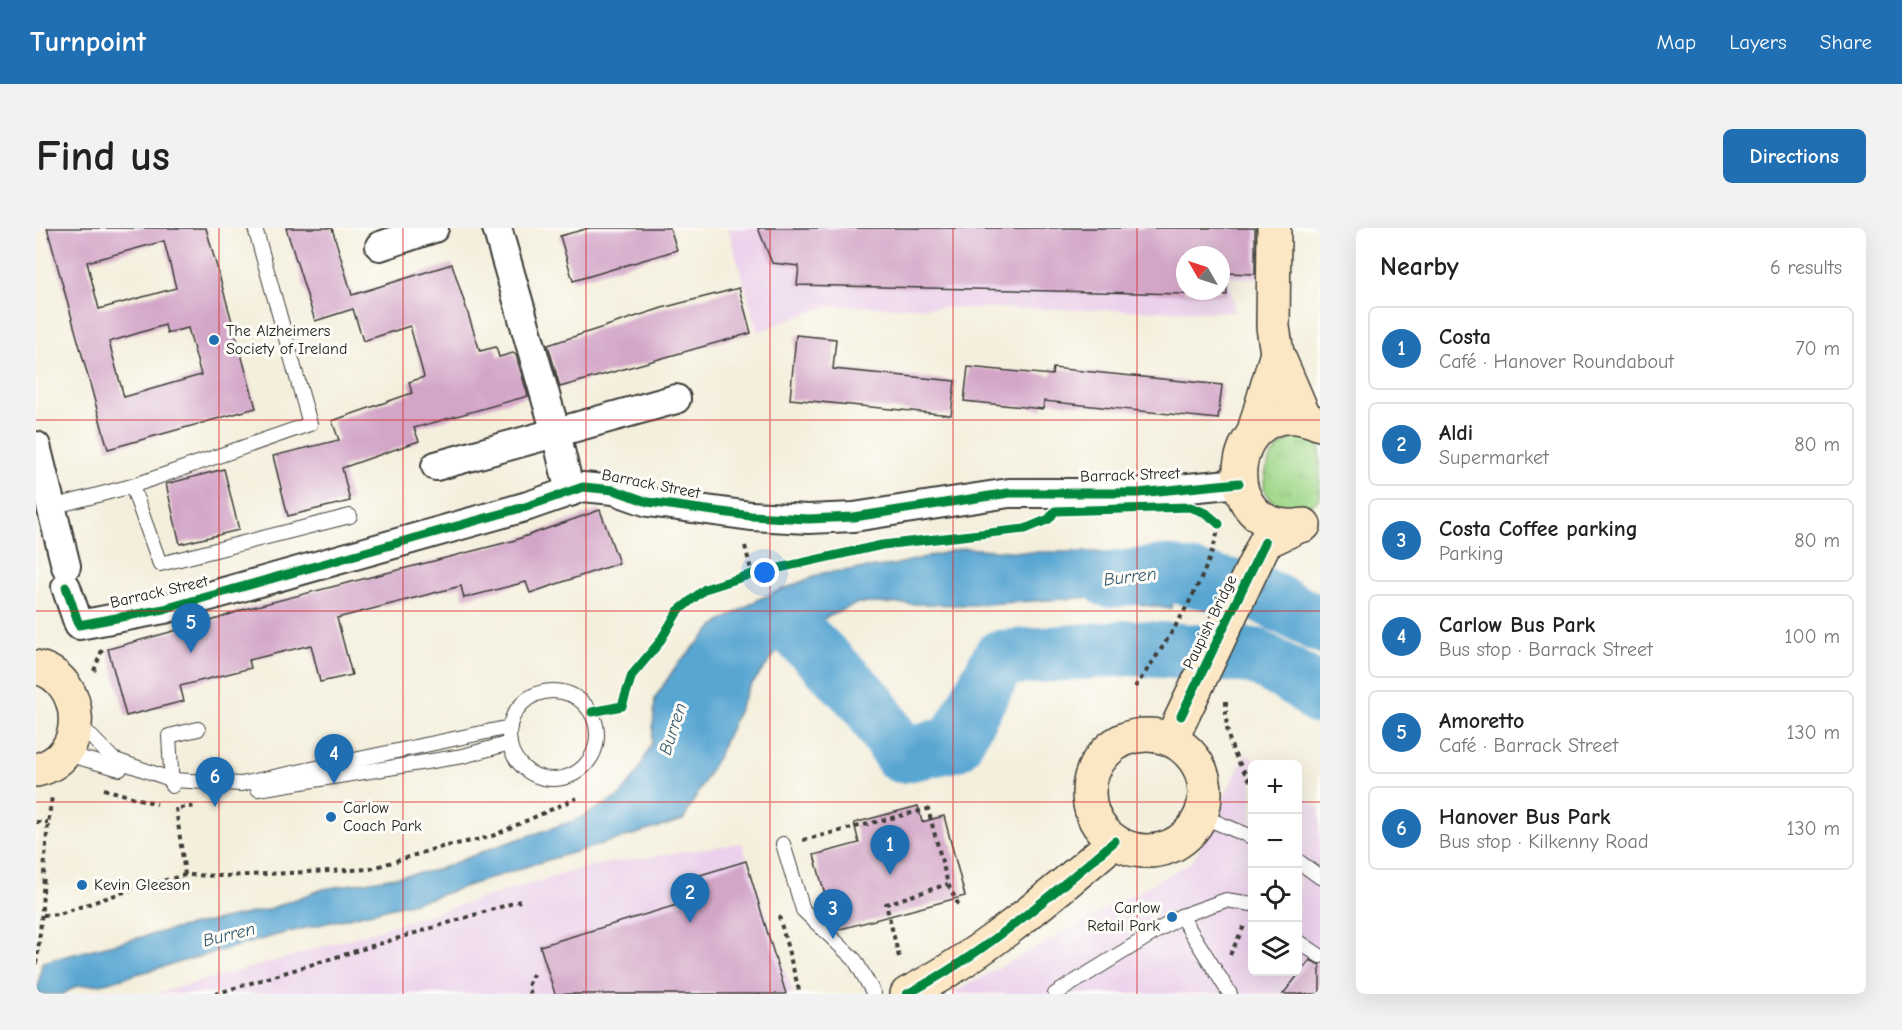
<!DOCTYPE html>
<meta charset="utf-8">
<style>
body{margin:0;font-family:"Comic Neue",sans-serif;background:#f2f2f2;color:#222}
.controls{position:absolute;right:18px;bottom:18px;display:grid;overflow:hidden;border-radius:9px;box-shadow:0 6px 24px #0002}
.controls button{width:54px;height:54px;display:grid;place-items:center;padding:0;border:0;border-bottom:2px solid #e0e0e0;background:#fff;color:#222;font:30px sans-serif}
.compass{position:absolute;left:1140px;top:18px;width:54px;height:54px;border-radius:50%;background:#fff;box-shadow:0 6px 24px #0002;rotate:309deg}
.you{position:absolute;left:729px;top:345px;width:21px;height:21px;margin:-15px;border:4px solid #fff;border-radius:50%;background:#1a73e8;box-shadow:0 0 0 9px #1a73e833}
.badge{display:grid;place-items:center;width:39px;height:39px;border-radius:50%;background:#1f6fb2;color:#fff;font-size:20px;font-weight:700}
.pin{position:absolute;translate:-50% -50px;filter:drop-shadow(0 2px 3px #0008)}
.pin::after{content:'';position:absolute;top:32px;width:21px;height:18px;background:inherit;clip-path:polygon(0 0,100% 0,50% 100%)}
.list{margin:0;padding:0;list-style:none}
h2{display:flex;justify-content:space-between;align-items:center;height:78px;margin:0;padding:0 24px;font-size:26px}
h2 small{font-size:20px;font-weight:400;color:#767676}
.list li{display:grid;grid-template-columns:39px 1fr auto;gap:18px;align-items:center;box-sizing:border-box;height:84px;margin:0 12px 12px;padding:0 12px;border:2px solid #e0e0e0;border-radius:9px}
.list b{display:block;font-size:22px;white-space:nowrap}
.list p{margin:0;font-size:20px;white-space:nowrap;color:#767676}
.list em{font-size:20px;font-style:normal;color:#767676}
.icon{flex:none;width:33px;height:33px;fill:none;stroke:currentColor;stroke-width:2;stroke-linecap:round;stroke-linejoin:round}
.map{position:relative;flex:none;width:1284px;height:766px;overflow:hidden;border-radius:9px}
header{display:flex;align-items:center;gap:36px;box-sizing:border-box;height:84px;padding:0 30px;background:#1f6fb2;color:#fff}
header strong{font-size:28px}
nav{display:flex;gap:33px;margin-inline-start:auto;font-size:21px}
.intro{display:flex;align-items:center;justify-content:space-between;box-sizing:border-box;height:144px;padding:0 36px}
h1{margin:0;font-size:42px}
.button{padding:15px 27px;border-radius:9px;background:#1f6fb2;color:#fff;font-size:21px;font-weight:700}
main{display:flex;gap:36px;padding:0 36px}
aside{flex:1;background:#fff;border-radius:9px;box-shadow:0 6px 24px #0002}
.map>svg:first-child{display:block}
</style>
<header>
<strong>Turnpoint</strong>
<nav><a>Map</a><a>Layers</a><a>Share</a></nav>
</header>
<div class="intro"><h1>Find us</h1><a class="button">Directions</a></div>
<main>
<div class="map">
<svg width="1284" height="766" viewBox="0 0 1284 766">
<defs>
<pattern id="grass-tufts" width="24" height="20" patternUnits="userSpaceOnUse" patternTransform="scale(1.5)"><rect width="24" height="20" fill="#a1d88a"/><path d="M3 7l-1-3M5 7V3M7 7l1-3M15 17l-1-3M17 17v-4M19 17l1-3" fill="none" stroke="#8ab976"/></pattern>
</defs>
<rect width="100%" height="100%" fill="#fdfcf7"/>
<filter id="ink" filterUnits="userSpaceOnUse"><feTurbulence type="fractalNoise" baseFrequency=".0167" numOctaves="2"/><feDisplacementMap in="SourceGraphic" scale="12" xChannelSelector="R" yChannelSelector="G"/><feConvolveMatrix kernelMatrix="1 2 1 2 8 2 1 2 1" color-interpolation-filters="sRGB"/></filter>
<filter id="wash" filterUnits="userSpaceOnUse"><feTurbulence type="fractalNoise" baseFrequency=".008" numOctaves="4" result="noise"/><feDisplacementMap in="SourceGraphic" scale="24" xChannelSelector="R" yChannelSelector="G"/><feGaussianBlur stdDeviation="1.35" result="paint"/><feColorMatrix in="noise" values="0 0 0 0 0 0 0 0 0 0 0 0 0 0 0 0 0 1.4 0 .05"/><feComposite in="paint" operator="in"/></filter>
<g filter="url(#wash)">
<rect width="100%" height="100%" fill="#f4efdc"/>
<!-- built -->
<g fill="#ebd1eb" fill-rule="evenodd">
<path d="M692,0H1223L1222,50H1193L1199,84L791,78L722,104ZM1149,27H1185V63H1149Z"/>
<polygon points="1210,525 1225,536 1216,536 1216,744 1262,744 1262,564 1284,580 1284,766 915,766 1156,634"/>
<polygon points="706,615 757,766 118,766 246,731 553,638"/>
</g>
<!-- grass -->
<path fill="url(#grass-tufts)" stroke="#5e7a53" stroke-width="1.5" d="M1264,207L1284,215V270L1265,284L1242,281L1228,262C1228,234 1238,216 1264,207Z"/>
<!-- water -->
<g fill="#58a6d2" stroke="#3a6177" stroke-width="1.5">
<polygon points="928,320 989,324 1060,324 1156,337 1134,381 1058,369 935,377 822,375 780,394 744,420 712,461 682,528 647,592 495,637 395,670 245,706 65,756 41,758 27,766 1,766 6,734 129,703 230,682 287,661 401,642 453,621 540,592 584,568 602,544 616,514 619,470 640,438 679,397 723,371 787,345 857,337"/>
<polygon points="1251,361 1274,371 1284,379 1284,426 1235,394"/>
</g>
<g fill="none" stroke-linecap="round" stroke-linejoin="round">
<!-- river -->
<g stroke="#58a6d2" stroke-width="56">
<polyline points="1073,352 1128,345 1220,364 1284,397"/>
<polyline points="750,393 832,475 865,527 918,516 964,430 1094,420 1219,428 1267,455 1284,469"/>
</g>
</g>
<g id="blocks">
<!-- building -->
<g fill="#d3a6c8" fill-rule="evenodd">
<path d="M11,0H170L220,180L72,221ZM128,13L140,60L63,81L51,34ZM129,97L131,105L152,100L165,147L88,169L73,114Z"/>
<polygon points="250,0 296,0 316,67 416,36 444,123 460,119 463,129 477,125 480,127 492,168 378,200 383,213 306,240 314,273 252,288 237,228 303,212 296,193 376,165 373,154 388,149 374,98 327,113 317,81 279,93"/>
<polygon points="553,0 634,0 641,22 537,53 524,8"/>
<path d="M722,0H1219V46L1190,45L1191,67L761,57L763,38L736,35ZM1149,27H1185V63H1149Z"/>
<polygon points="703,60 715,105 524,159 512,117 626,80"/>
<polygon points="760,107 800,111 797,141 919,153 915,187 754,171"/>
<polygon points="932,139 1016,147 1017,140 1186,157 1182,191 1008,173 1007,181 928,173"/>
<polygon points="188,241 203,302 144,316 130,256"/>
<polygon points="564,282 583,335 494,365 490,354 428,370 425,358 301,390 316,447 284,454 275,417 213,432 215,440 144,458 148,473 90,488 72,421 178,392 209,381 476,313"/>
<polygon points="882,578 886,594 908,588 929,668 801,702 798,699 778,627 823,615 818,595"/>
<polygon points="710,633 750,766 519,766 504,718 654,673 648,652"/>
<polygon points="1274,732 1284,737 1284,766 1247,766"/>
</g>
</g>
</g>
<g filter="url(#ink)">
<use href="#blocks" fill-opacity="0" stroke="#3c3c39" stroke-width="1.5"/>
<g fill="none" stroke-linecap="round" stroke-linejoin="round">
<!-- lane casing -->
<g stroke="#3c3c39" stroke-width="16">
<g id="lane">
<polyline points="96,258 124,336 314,288"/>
<polyline points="16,279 96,258 274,196 219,0"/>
<circle cx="517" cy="507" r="44"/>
<polyline points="42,495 77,531 137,552 205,556 474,499"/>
<polyline points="27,525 84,541"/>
<polyline points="136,558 133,508 162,501"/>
<polyline points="222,561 427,528 474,515"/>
<polyline points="1165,588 1216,609"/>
<polyline points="747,616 767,682 819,732 838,766"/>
<polyline points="1262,633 1284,649"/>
<polyline points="1145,688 1194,766"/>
<polyline points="1262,713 1284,728"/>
<polyline points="1019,766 1145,688 1190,672 1216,676"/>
</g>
</g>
<!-- street casing -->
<g stroke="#3c3c39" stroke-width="32">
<g id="street">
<polyline points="461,0 520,205 534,264"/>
<polyline points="344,18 398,0"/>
<polyline points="0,218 30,338"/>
<polyline points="400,238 640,171"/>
<polyline points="30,359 43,397 128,381 492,278 547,259 578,262 612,274 715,288 772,291 818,289 973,265 1102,265 1203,255"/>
</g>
</g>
<!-- secondary casing -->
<g stroke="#3c3c39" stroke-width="36">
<g id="secondary">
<polyline points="1238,0 1237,99 1241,125 1269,190"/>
<polyline points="1217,206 1241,125"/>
<path d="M1268,297C1171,313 1190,154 1284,196"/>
<path d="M0,439C51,451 54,531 0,542"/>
<circle cx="1111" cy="565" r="58"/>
<polyline points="1135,512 1229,314 1263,298"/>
<path d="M871,766C948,726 1013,669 1079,613"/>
</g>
</g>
<!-- path -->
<g stroke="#3c3c39" stroke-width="4" stroke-dasharray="4.5 4.5" stroke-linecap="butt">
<polyline points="709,318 716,346"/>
<polyline points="58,443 66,422"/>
<path d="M1099,459C1130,416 1175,347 1183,296"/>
<path d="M1190,473C1189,509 1195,525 1216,555"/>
<polyline points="68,561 121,576"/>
<polyline points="140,580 149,647"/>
<polyline points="144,580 161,578"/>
<polyline points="0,594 12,594"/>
<polyline points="767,612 892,581 912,656 924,680"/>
<polyline points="7,687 23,686 100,660 149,647 190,648 334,641 401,620 454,609 541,570"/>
<polyline points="743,688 764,766"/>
<polyline points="1194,727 1209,696"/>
<polyline points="863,729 850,676 912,656"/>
<path d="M0,736C9,681 6,625 16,569"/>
<polyline points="179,766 484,673"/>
<polyline points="495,766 492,758 497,746"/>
</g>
<!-- lane -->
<use href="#lane" stroke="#fff" stroke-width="14"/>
<!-- street -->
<use href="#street" stroke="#fff" stroke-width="28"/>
<!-- secondary -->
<use href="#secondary" stroke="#fbe7c3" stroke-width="33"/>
<!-- cycleway casing -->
<g stroke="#fdfcf7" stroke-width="13">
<g id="cycleway">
<polyline points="30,359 43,397 128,381 492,278 547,259 578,262 612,274 715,288 772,291 818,289 973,265 1102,265 1203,255"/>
<polyline points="556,484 586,478 596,447 623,415 642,383 669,361 716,346 846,317 989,301 1013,291 1019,283 1154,279 1170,285 1183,296"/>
<polyline points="1145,488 1229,314"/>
<path d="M871,766C948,726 1013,669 1079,613"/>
</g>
</g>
<!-- cycleway -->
<use href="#cycleway" stroke="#00873e" stroke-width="9"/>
</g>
</g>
<!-- grid -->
<path fill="none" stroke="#d62828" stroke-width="1.5" stroke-opacity="0.55" d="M183,0V766M367,0V766M550,0V766M734,0V766M917,0V766M1101,0V766M0,192H1284M0,383H1284M0,574H1216M1262,574H1284"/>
<!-- markers -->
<g fill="#1f6fb2" stroke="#fdfcf7" stroke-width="2">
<circle cx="178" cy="112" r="6"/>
<circle cx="295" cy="589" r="6"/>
<circle cx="46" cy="657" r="6"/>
<circle cx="1136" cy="689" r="6"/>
</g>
<g text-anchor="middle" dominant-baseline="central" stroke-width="6" stroke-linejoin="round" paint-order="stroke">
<!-- poi labels -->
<g font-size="16" fill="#1c1c1c" stroke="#fdfcf7" text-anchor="start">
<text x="190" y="103">The Alzheimers<tspan x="190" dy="18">Society of Ireland</tspan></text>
<text x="307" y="580">Carlow<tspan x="307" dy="18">Coach Park</tspan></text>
<text x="58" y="657">Kevin Gleeson</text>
<text x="1124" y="680" text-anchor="end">Carlow<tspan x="1124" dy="18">Retail Park</tspan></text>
</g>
<!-- street labels -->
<g font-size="16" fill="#1c1c1c" stroke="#fdfcf7">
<text transform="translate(1094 247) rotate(-2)">Barrack Street</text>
<text transform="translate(615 256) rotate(11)">Barrack Street</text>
<text transform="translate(123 364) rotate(-13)">Barrack Street</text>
<text transform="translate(1174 394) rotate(-64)">Paupish Bridge</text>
</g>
<!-- water labels -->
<g font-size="18" font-style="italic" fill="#375a6e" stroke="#fdfcf7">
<text transform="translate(1094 349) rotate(-7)">Burren</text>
<text transform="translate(637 501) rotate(-72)">Burren</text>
<text transform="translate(193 707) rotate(-14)">Burren</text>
</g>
</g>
</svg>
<div class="controls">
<button>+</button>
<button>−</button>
<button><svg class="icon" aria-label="locate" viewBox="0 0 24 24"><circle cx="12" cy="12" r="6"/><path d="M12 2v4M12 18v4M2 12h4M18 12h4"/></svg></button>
<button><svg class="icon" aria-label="layers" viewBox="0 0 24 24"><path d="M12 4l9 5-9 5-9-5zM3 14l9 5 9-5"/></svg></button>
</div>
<svg class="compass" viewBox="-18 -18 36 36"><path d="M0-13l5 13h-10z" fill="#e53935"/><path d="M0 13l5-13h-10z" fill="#767676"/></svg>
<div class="you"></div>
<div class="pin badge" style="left:854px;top:647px">1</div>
<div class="pin badge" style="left:654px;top:695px">2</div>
<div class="pin badge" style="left:797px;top:711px">3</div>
<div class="pin badge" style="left:298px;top:556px">4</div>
<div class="pin badge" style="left:155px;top:425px">5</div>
<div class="pin badge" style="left:179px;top:579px">6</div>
</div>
<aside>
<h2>Nearby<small>6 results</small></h2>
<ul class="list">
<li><span class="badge">1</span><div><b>Costa</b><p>Café · Hanover Roundabout</p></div><em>70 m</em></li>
<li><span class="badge">2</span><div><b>Aldi</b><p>Supermarket</p></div><em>80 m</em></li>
<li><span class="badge">3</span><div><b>Costa Coffee parking</b><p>Parking</p></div><em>80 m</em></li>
<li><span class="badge">4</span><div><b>Carlow Bus Park</b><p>Bus stop · Barrack Street</p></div><em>100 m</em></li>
<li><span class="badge">5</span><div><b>Amoretto</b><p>Café · Barrack Street</p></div><em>130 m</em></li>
<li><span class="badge">6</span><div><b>Hanover Bus Park</b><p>Bus stop · Kilkenny Road</p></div><em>130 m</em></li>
</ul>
</aside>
</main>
